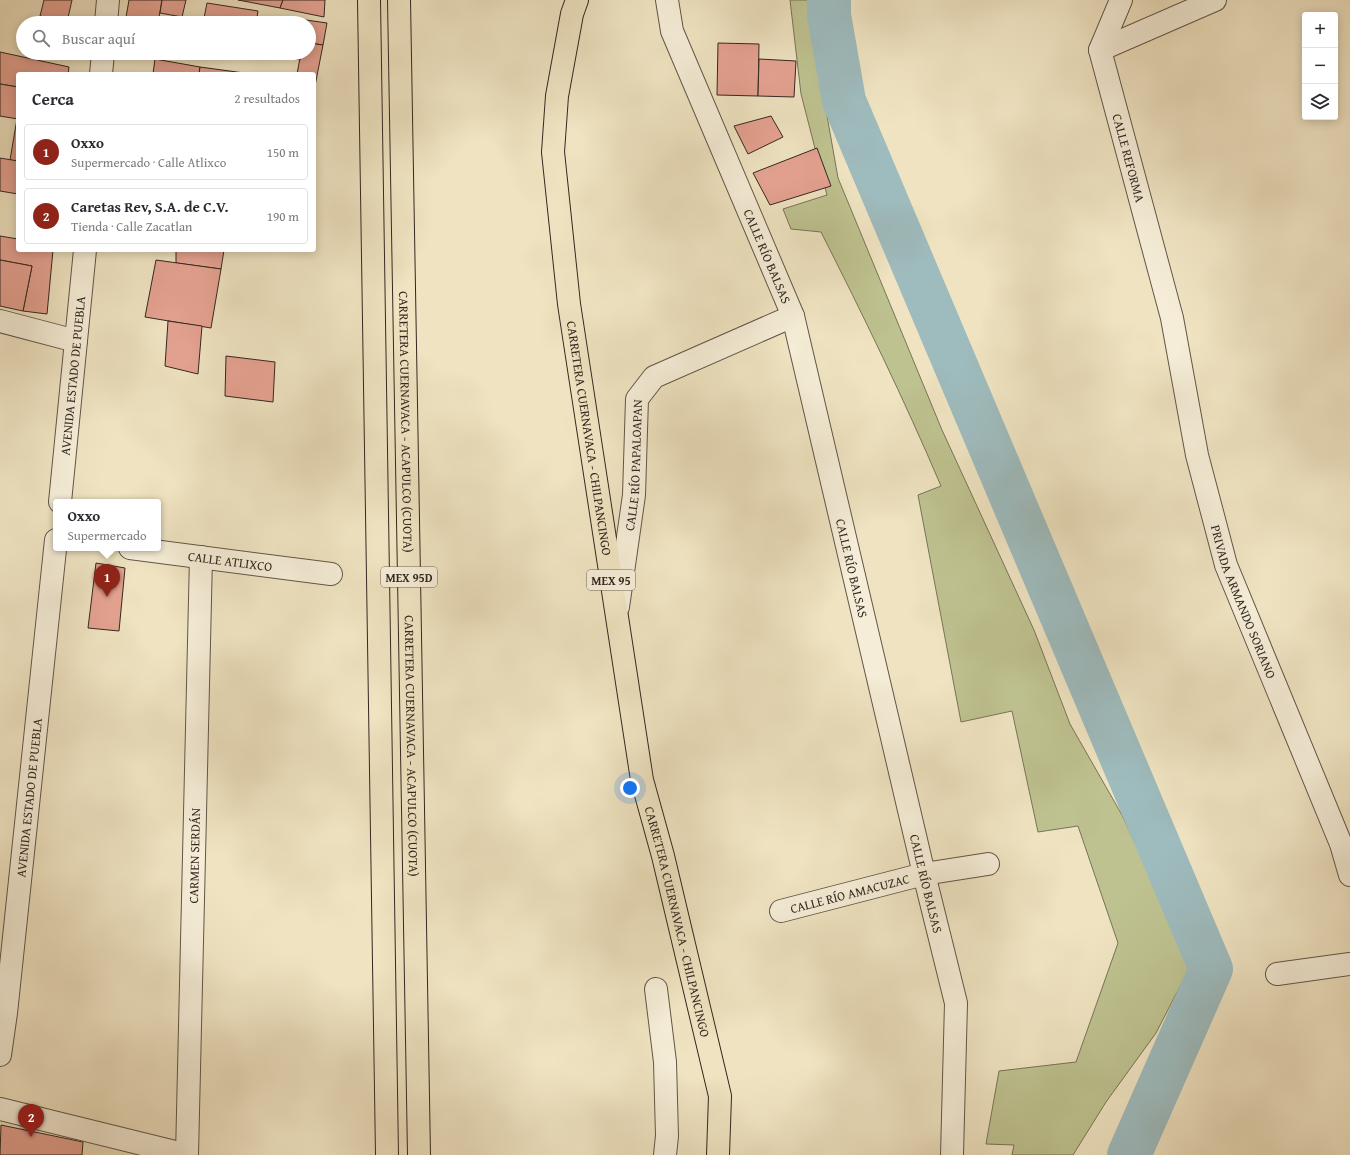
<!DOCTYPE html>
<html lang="es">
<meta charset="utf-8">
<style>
body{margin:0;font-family:"Gentium Book Plus",serif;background:#f7f7f7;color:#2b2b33}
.controls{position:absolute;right:12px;top:12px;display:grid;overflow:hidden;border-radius:4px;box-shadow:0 2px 10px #0003}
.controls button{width:36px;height:36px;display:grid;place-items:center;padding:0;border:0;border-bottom:1px solid #e1e1e2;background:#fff;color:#2b2b33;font:20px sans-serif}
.you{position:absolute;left:630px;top:788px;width:14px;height:14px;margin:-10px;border:3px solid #fff;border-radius:50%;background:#1a73e8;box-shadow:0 0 0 6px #1a73e833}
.badge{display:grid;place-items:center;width:26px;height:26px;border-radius:50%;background:#8f2418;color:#fff;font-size:13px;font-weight:700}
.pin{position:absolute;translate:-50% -33px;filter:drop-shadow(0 1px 2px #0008)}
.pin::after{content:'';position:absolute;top:21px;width:14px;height:12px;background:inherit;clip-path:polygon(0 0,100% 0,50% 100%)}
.popup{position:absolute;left:53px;top:499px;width:108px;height:52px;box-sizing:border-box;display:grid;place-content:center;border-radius:4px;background:#fff;filter:drop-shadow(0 1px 3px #0005);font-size:13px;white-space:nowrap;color:#7c7c81}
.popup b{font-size:15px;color:#2b2b33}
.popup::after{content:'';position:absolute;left:50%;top:100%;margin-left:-8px;border:8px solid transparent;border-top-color:#fff}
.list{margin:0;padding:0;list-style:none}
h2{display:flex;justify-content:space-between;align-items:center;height:52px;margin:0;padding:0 16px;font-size:17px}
h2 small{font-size:13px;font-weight:400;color:#7c7c81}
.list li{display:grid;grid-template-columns:26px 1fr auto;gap:12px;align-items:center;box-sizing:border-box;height:56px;margin:0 8px 8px;padding:0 8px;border:1px solid #e1e1e2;border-radius:4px}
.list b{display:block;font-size:15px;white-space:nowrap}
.list p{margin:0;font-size:13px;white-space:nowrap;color:#7c7c81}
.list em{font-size:13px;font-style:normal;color:#7c7c81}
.icon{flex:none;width:22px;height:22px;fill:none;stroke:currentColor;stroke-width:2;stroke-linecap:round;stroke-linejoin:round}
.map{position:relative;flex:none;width:1350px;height:1155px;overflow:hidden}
.search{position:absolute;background:#fff;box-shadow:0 2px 10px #0003;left:16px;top:16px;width:300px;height:44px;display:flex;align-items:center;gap:10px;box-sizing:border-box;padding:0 14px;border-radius:22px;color:#7c7c81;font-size:15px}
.panel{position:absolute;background:#fff;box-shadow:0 2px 10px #0003;left:16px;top:72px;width:300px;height:180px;border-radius:4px}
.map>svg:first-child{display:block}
</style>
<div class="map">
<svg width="1350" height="1155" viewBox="0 0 1350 1155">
<rect width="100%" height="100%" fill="#efe3c1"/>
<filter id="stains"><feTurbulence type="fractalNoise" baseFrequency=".005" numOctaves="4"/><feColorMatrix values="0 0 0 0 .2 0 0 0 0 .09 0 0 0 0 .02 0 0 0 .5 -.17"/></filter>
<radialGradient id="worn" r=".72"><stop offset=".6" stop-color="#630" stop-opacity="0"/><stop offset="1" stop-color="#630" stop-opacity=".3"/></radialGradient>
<!-- green -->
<path fill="#bec290" stroke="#787458" d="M790,0H813L812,31L838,178L942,430L1034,630L1070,724L1122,815L1191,965L1156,1033L1106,1102L1073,1155H1012L1014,1145L986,1144L999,1071L1076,1062L1118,943L1078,826L1038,832L1012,711L961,722L918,495L941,486C904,399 863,315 821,232L791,229L783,209L827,195L801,94Z"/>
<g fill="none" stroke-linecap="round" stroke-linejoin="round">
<!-- river -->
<polyline stroke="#9ebbbd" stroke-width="44" points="829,0 829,15 844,101 1211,969 1129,1155"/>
</g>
<!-- building -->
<g fill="#e5a291" stroke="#322721">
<polygon points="44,0 72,0 67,22 40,16"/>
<polygon points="129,0 162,0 158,23 125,23"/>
<polygon points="162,0 186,0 182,17 160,13"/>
<polygon points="238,0 283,0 280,8"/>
<polygon points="283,0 325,0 324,17 280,8"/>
<polygon points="207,3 258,11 256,23 203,23"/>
<polygon points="288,17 306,20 306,23 287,23"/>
<polygon points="306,20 327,23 323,45 309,43 309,23 306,23"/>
<polygon points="23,24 23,48 20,47"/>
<polygon points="309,43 323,45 314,91 314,74 297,74 301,53 309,53"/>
<polygon points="718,43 759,44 758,96 717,95"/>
<polygon points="0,52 69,67 68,74 18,74 18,87 0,84"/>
<polygon points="284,53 301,53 300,60 284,56"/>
<polygon points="155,59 200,67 199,74 153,74"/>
<polygon points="759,59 796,61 794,97 758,96"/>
<polygon points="200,67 244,73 244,74 199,74"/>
<polygon points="0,84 18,87 18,119 0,116"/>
<polygon points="771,116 783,137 748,154 734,126"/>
<polygon points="17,119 18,119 18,161 10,160"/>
<polygon points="817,148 831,186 770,205 753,173"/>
<polygon points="0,158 18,161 18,194 0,191"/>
<polygon points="0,236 18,239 18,250 53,250 47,314 23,311 32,266 0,260"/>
<polygon points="176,250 224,250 221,269 176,263"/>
<polygon points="0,260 32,266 23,311 0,306"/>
<polygon points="156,260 221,269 211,328 145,317"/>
<polygon points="168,321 202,326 198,374 165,366"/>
<polygon points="226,356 275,362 273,402 225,396"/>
<polygon points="96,563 125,568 119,631 88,628"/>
<polygon points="1,1125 83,1142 82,1155 0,1155"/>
</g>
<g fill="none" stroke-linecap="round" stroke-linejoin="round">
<!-- minor casing -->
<g stroke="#615649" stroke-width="24">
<g id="minor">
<path id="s1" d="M667,0L672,31L793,316L924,874L956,1003L952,1155"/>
<path id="s2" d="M1121,0L1100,50L1172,318L1197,455L1226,565L1341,844L1350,875"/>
<polyline points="1100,50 1215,0"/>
<polyline points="0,321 76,341"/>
<path id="s3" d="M130,548L331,574"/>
<path id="s4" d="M618,607L634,495L637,399L654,377L793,316"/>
<path id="s5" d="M781,911L924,874L988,864"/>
<polyline points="1277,974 1350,964"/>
<polyline points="656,989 665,1062 667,1136 665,1155"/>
<path id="s6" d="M0,1109L187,1155L201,557"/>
</g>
</g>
<!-- tertiary casing -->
<g stroke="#615649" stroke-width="24">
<g id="tertiary">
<polyline points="106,23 108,0"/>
<polyline points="101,74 103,53"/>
<path id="s7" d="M60,502L85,250"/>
<path id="s8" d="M0,1055L6,1013L56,540"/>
</g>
</g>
<!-- primary casing -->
<g stroke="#322721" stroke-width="24">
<g id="primary">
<path id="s9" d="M577,0L572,14L557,96L553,152L569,304L642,780L663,856L720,1096L718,1155"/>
</g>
</g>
<!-- motorway casing -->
<g stroke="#322721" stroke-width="24">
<g id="motorway">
<polyline points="369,0 387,1155"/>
<path id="s10" d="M399,0L419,1155"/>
</g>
</g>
<!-- minor -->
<use href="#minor" stroke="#f5edd7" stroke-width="22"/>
<!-- tertiary -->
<use href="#tertiary" stroke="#f5edd7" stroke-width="22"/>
<!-- primary -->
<use href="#primary" stroke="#efe3c1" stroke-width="22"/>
<!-- motorway -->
<use href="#motorway" stroke="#efe3c1" stroke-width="22"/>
</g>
<g text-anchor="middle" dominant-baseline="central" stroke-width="3.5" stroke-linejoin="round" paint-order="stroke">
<!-- shield labels -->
<g fill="#f5edd7" stroke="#6c6258" stroke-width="1">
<rect x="381" y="567" width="56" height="20" rx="3"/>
<rect x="587" y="570" width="48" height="20" rx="3"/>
</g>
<g font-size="12" font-weight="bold" fill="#322721">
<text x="409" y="577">MEX 95D</text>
<text x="611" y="580">MEX 95</text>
</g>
<!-- street labels -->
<g font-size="13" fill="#322721" stroke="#f5edd7">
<text stroke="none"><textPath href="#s2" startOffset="166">CALLE REFORMA</textPath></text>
<text stroke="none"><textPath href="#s1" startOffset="276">CALLE RÍO BALSAS</textPath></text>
<text stroke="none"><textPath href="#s7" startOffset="127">AVENIDA ESTADO DE PUEBLA</textPath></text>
<text stroke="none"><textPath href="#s10" startOffset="422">CARRETERA CUERNAVACA - ACAPULCO (CUOTA)</textPath></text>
<text stroke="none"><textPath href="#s9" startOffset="443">CARRETERA CUERNAVACA - CHILPANCINGO</textPath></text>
<text stroke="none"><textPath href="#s4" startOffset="143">CALLE RÍO PAPALOAPAN</textPath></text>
<text stroke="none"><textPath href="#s3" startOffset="101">CALLE ATLIXCO</textPath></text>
<text stroke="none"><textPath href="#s1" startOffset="600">CALLE RÍO BALSAS</textPath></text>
<text stroke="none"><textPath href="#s2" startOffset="625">PRIVADA ARMANDO SORIANO</textPath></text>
<text stroke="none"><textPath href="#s10" startOffset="746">CARRETERA CUERNAVACA - ACAPULCO (CUOTA)</textPath></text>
<text stroke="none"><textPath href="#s8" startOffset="259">AVENIDA ESTADO DE PUEBLA</textPath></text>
<text stroke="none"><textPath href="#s6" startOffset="492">CARMEN SERDÁN</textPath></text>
<text stroke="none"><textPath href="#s1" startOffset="924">CALLE RÍO BALSAS</textPath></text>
<text stroke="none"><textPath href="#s5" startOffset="71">CALLE RÍO AMACUZAC</textPath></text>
<text stroke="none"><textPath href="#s9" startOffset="935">CARRETERA CUERNAVACA - CHILPANCINGO</textPath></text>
</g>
</g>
<rect width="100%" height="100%" filter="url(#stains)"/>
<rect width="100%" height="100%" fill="url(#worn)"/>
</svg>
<div class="controls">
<button>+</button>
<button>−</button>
<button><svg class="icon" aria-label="layers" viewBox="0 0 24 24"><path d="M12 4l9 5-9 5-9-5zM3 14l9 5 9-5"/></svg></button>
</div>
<div class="you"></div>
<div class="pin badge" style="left:107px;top:597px">1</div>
<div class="popup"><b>Oxxo</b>Supermercado</div>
<div class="pin badge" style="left:31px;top:1137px">2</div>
<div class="search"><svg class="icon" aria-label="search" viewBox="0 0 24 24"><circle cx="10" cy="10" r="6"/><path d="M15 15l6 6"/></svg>Buscar aquí</div>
<section class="panel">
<h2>Cerca<small>2 resultados</small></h2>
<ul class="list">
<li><span class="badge">1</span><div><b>Oxxo</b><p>Supermercado · Calle Atlixco</p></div><em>150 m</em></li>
<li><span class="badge">2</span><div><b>Caretas Rev, S.A. de C.V.</b><p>Tienda · Calle Zacatlan</p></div><em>190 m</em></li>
</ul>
</section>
</div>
